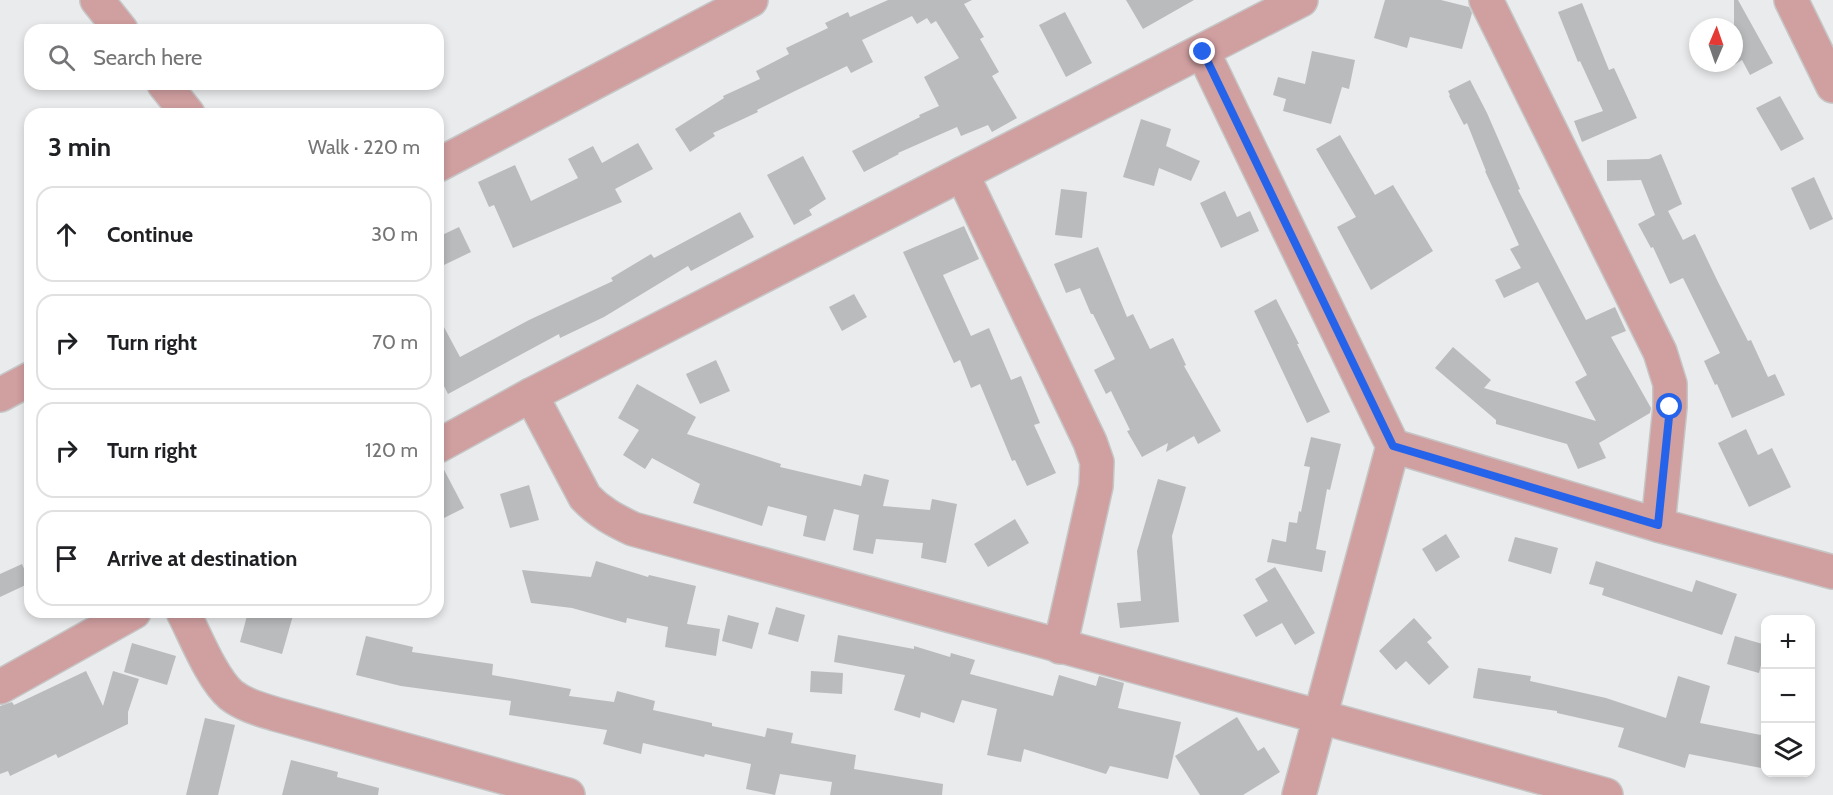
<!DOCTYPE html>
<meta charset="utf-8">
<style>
body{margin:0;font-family:Cabin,sans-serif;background:#f6f6f6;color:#202124}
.controls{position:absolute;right:18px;bottom:18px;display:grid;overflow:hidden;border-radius:12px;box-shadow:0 3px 9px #0003}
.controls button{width:54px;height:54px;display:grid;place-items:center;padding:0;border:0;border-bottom:2px solid #e0e0e0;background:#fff;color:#202124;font:30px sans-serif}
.compass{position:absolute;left:1689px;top:18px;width:54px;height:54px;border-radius:50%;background:#fff;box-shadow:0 3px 9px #0003;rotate:2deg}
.stop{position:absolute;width:18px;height:18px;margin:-14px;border:4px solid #2563eb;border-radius:50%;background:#fff}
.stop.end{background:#2563eb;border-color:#fff;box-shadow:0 2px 6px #0008}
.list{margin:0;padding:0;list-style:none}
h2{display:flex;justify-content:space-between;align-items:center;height:78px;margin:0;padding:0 24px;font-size:26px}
h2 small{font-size:20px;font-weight:400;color:#757577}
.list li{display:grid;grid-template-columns:39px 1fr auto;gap:18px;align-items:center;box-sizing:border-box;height:96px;margin:0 12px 12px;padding:0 12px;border:2px solid #e0e0e0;border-radius:18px}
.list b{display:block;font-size:22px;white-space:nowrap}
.list em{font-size:20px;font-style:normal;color:#757577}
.icon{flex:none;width:33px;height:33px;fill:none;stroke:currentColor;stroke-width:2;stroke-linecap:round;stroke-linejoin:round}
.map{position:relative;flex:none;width:1833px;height:795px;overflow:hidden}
.search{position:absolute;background:#fff;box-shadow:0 3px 9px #0003;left:24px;top:24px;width:420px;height:66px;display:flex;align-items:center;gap:15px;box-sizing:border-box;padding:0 21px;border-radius:18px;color:#757577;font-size:22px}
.panel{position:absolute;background:#fff;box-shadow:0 3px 9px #0003;left:24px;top:108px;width:420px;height:510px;border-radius:18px}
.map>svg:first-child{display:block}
</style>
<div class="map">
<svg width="1833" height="795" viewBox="0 0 1833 795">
<rect width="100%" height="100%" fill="#eaebec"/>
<!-- building -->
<g fill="#babbbc">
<polygon points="888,0 972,0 964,4 984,37 980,39 999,72 992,76 1017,118 992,132 988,125 961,136 957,127 898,153 899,154 864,172 852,151 920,117 919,115 939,106 924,77 959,58 936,21 931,24 927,18 917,24 912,16 862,40 873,62 851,73 847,66 795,91 757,110 758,112 713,133 715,136 690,152 675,129 724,98 723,96 760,79 756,71 789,54 786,48 828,28 825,23 848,12 850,17"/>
<polygon points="1126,0 1194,0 1143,29"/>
<polygon points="1385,0 1441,0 1469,7 1472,13 1462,49 1410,37 1407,48 1374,38"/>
<polygon points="1734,0 1738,0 1773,63 1750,75 1742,60 1734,65"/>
<polygon points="1582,3 1609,70 1614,68 1637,118 1582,142 1574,121 1603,111 1580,61 1578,62 1558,12"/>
<polygon points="1065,12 1092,63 1066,77 1039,25"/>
<polygon points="1312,51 1355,60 1349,89 1342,87 1331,124 1283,111 1286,99 1273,95 1278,77 1305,84"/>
<polygon points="1470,80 1487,113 1520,189 1518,190 1586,320 1615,307 1626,331 1611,337 1651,408 1650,413 1599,443 1606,458 1578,469 1567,444 1496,424 1496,420 1435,368 1453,347 1491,380 1484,388 1596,421 1575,382 1587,375 1538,282 1504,298 1495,280 1521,268 1510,249 1519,245 1485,171 1486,171 1467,123 1464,125 1449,96 1450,95 1448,91"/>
<polygon points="1780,96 1804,139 1781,151 1756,108"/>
<polygon points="1141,119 1171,129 1166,146 1200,161 1191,181 1159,168 1154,186 1123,177"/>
<polygon points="1340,135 1375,195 1393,185 1433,251 1371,290 1337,227 1356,217 1316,149"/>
<polygon points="638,143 653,169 615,189 622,202 513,248 494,205 489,207 478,182 515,165 531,201 578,178 568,159 593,146 602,163"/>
<polygon points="1661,154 1682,204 1668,211 1683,240 1695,234 1717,280 1748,341 1751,340 1768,377 1775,374 1785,395 1732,418 1717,384 1715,385 1704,361 1720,353 1683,278 1670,284 1653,247 1651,248 1638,224 1655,215 1641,180 1607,181 1607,160 1649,159"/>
<polygon points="803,156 826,199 809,210 812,215 794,225 767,175"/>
<polygon points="1814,177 1833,219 1810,230 1791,188"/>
<polygon points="1061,189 1087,192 1082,238 1055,235"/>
<polygon points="1225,191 1237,217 1250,211 1259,231 1221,248 1200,203"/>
<polygon points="740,212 754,237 691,271 688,266 604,317 560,338 559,334 448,394 438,374 438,316 460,357 529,320 613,281 611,278 651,254 654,258"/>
<polygon points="964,226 979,259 943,275 971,336 989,328 1011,380 1021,376 1040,423 1034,425 1056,473 1027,486 1015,460 1012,461 980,384 971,388 960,360 954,363 903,252"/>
<polygon points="459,227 471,252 444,265 438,252 438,237"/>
<polygon points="1098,247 1127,317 1133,314 1150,349 1173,338 1186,365 1184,366 1221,431 1198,444 1194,436 1166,452 1168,443 1142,457 1127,431 1130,430 1111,391 1106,394 1094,370 1115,359 1093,314 1091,314 1080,288 1066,293 1054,264"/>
<polygon points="854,294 867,317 842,331 829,307"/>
<polygon points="1276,299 1299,344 1297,344 1330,412 1307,423 1254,311"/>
<polygon points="716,360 730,391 700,404 686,374"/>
<polygon points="637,384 696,417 687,434 781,464 780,467 861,486 864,474 889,480 883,506 930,510 932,499 957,504 946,563 921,558 923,543 876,539 873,554 853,550 859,515 834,509 825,541 803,536 807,516 768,506 762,526 693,503 700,484 652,458 645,469 623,455 639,430 618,418"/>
<polygon points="1746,429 1758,455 1772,448 1791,487 1749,507 1718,443"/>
<polygon points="1311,437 1341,444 1330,490 1327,489 1316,549 1326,551 1322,572 1267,562 1272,539 1286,542 1289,522 1297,523 1299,511 1301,512 1310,467 1304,466"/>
<polygon points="441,464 464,508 438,521 438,465"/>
<polygon points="1158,479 1186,487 1172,536 1179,622 1120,628 1117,603 1141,601 1137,551"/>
<polygon points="529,485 539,520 510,528 500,494"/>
<polygon points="1015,519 1029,543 988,567 974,544"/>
<polygon points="1446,534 1460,557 1436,572 1422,549"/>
<polygon points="1515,537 1558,548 1551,574 1508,561"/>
<polygon points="596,561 648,577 649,575 696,586 687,624 720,629 716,656 665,647 668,627 627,618 626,623 572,608 531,603 522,570 591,577"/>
<polygon points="1596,561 1692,592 1696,580 1737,594 1722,635 1602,595 1604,588 1589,584"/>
<polygon points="22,564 30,583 0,597 0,574"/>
<polygon points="1275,567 1315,633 1295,645 1282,623 1256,637 1243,615 1268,601 1255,579"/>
<polygon points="776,607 805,615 798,642 768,634"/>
<polygon points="248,612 294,612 282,654 240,642"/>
<polygon points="728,615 759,623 752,649 722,641"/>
<polygon points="1414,618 1432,638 1427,642 1449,667 1429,685 1406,661 1396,670 1379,651"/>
<polygon points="838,635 914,649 914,646 950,657 951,653 975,660 970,674 1053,696 1059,675 1096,686 1099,676 1124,683 1118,708 1181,722 1168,779 1110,766 1106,774 1024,749 1021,762 987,755 997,709 962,700 954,723 921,712 920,718 894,710 905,675 834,662"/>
<polygon points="366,636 413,647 412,652 493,664 492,675 571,689 569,696 614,702 617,691 655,701 653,710 712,723 712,726 765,737 767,728 793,733 791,743 856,755 854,769 943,784 942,795 830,795 832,782 780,774 775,795 746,789 751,764 705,754 704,757 643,743 641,754 603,744 607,730 509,715 511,701 401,686 356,675"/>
<polygon points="1735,636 1766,645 1759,673 1727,664"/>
<polygon points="132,643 176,656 167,685 124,672"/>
<polygon points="1478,668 1531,676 1530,681 1606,698 1666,718 1678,676 1710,686 1700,723 1766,736 1761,768 1689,754 1685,768 1618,747 1624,728 1557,713 1557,711 1473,698"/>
<polygon points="86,671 103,706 113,671 139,679 128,712 128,724 58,758 56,754 10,776 8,771 0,774 0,706 12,702 14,705"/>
<polygon points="811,671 843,673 842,694 810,692"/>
<polygon points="1237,717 1258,751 1264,747 1280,772 1243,795 1200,795 1175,756"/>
<polygon points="205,718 235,725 218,795 186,795"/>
<polygon points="291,760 338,772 337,777 379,788 378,795 282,795"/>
</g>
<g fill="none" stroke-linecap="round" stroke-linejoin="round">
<!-- minor casing -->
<g stroke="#c6c6c7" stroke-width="36">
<g id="minor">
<polyline points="97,0 121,30"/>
<polyline points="1486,0 1660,352 1670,384 1670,407 1658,525"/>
<polyline points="1791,0 1833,86"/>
<polyline points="1203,52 1393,446 1299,795"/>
<polyline points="164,84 188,114"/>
<polyline points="438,165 751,0"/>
<polyline points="962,174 1090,442 1097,462 1096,486 1060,647"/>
<polyline points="0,395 30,379"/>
<path d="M531,395L585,497C599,512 614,520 633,529L1606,795"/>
<polyline points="438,446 531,395 1301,0"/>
<polyline points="1393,446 1658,525 1833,572"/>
<path d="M183,612C195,635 212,679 231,695C244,705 259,709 275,714L568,795"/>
<polyline points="0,687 134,612"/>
</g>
</g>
<!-- minor -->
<use href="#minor" stroke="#d09fa0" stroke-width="33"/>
</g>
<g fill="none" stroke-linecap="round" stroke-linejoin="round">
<!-- route -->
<polyline stroke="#2563eb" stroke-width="8" points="1203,52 1393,446 1658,525 1670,407"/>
</g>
</svg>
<div class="controls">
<button>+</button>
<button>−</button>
<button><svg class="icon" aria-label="layers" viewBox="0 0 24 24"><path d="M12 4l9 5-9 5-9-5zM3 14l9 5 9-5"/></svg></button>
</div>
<svg class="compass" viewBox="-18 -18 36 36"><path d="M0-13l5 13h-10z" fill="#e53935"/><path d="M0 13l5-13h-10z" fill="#757577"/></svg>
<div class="stop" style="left:1670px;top:407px"></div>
<div class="stop end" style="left:1203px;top:52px"></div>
<div class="search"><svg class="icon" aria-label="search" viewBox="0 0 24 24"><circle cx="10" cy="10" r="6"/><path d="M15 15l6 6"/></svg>Search here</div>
<section class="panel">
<h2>3 min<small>Walk · 220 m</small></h2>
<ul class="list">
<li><svg class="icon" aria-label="ahead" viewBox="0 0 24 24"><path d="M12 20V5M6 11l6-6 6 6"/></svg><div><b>Continue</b></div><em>30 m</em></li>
<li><svg class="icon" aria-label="right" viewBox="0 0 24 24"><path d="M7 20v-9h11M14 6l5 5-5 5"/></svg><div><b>Turn right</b></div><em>70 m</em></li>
<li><svg class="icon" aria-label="right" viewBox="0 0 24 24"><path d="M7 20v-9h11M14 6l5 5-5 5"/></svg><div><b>Turn right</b></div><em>120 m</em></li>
<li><svg class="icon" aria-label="arrive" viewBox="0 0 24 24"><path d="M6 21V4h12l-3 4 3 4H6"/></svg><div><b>Arrive at destination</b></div></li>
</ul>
</section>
</div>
